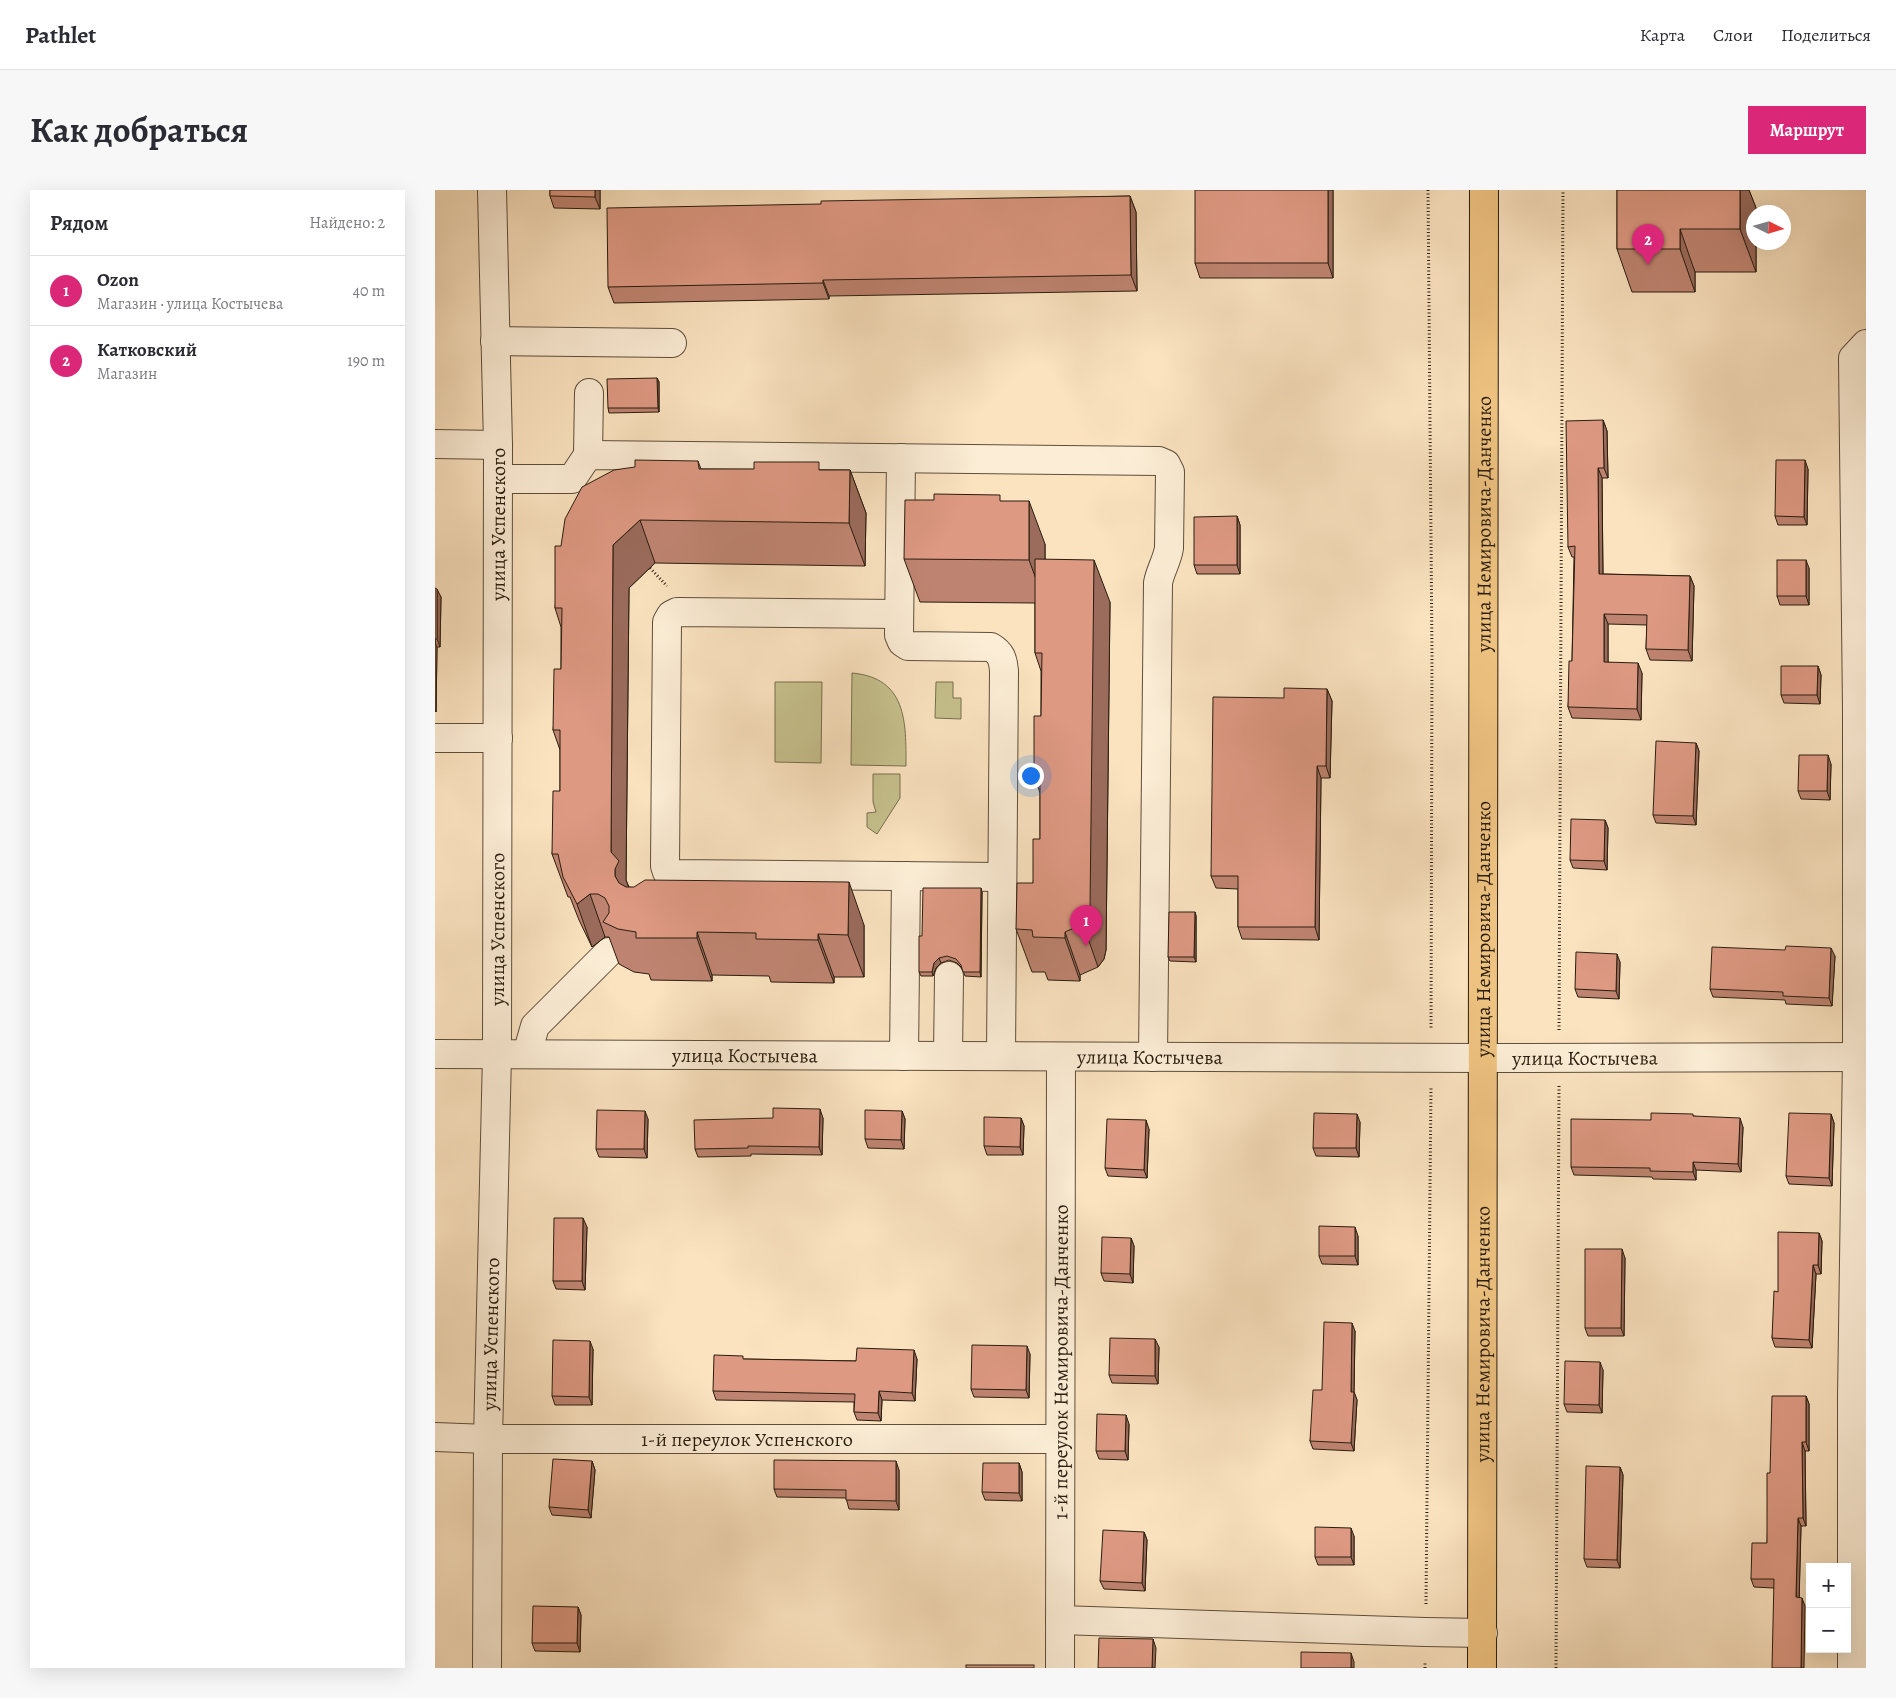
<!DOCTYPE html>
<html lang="ru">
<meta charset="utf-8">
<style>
body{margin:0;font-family:Alegreya,serif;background:#f7f7f7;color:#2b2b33}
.controls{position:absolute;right:15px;bottom:15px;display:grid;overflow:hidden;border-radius:0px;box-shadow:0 5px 20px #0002}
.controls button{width:45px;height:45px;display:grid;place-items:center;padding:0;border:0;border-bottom:1px solid #e1e1e2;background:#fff;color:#2b2b33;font:25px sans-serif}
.compass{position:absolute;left:1311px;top:15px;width:45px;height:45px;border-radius:50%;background:#fff;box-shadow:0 5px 20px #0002;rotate:95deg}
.you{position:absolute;left:595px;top:585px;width:18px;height:18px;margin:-12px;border:4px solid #fff;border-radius:50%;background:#1a73e8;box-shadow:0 0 0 8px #1a73e833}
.badge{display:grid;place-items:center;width:32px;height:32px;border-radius:50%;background:#db2777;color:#fff;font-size:16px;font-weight:700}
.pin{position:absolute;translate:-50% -41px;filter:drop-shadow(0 1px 2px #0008)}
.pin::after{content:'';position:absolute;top:26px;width:18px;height:15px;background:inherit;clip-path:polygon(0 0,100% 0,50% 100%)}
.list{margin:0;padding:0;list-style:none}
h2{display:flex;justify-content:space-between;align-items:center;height:65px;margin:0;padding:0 20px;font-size:21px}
h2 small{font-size:16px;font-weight:400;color:#7c7c81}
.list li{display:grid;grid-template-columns:32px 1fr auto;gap:15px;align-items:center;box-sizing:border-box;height:70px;padding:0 20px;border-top:1px solid #e1e1e2}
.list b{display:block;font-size:19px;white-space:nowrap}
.list p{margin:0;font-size:16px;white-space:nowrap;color:#7c7c81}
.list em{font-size:16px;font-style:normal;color:#7c7c81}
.map{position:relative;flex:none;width:1431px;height:1478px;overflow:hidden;border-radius:0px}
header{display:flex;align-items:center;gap:30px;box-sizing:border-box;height:70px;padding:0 25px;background:#fff;border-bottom:1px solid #e1e1e2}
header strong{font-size:24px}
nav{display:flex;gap:28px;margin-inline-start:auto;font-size:18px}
.intro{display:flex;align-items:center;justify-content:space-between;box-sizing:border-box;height:120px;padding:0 30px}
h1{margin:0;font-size:35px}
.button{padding:12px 22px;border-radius:0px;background:#db2777;color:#fff;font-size:18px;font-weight:700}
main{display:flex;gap:30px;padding:0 30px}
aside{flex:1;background:#fff;border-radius:0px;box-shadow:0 5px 20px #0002}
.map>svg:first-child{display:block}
</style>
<header>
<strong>Pathlet</strong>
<nav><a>Карта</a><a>Слои</a><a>Поделиться</a></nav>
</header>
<div class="intro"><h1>Как добраться</h1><a class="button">Маршрут</a></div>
<main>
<aside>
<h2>Рядом<small>Найдено: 2</small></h2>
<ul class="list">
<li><span class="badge">1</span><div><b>Ozon</b><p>Магазин · улица Костычева</p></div><em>40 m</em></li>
<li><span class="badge">2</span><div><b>Катковский</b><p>Магазин</p></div><em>190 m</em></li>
</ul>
</aside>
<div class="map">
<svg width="1431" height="1478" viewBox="0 0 1431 1478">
<rect width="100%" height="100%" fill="#fbe3c0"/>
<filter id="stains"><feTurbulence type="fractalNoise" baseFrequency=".004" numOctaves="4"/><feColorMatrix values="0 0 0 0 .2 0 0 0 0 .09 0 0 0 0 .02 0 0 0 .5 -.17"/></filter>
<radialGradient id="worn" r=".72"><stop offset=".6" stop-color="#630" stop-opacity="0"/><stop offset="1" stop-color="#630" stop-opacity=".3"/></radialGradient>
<!-- green -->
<g fill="#c6c18d" stroke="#786f4e">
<path d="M417,483C472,488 471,532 471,576L416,575Z"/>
<polygon points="340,492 387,492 386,573 340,572"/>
<polygon points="501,492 518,492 518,508 526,508 526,529 500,528"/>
<polygon points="438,584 465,584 465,608 442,644 432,637 432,623 441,622 438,612"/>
</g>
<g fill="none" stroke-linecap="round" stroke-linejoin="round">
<!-- minor casing -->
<g stroke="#5e4e3b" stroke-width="30">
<g id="minor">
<polyline points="60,151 237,153"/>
<polyline points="0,254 63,255"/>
<polyline points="153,265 154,203"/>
<path d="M466,268L464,445L467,452L473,456L556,457C566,463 568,469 569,481L566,866"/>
<path d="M63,289H137L153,265L724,271L731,274L735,282L734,358C732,371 725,381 723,393L718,867"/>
<polyline points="464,424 242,422 236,425 232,432 230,676 232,682 237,684 567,687"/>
<polyline points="0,548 63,548"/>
<path id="s1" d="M0,864L1048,868L1431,867"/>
<polyline points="92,864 100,836 174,762"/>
<polyline points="469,866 471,686"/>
<polyline points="513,866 514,786"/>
<path id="s2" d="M0,1247L53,1249H624"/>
<polyline points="625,1430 990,1442 1048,1443"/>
<path id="s3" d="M52,1478L53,1249L62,864L63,255L57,0"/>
<path id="s4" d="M625,1478L626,867"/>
<polyline points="1417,1478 1417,1207 1422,866 1422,520 1418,168 1431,154"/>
</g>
</g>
<!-- major casing -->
<g stroke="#291d0f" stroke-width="30">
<g id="major">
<path id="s5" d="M1047,1478L1049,0"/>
</g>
</g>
<!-- path -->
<g stroke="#291d0f" stroke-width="3" stroke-dasharray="1 2.5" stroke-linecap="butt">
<polyline points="993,0 997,464 996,839"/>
<polyline points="215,378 232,396"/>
<polyline points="1124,840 1128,0"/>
<polyline points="991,1414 996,896"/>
<polyline points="990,1478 990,1471"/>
<polyline points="1121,1478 1124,896"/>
</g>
<!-- minor -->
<use href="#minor" stroke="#fcedd6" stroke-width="28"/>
<!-- major -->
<use href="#major" stroke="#eec280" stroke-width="28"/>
</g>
<!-- wall -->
<g fill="#bf8471" stroke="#291d0f">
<polygon points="115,0 165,0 165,19 119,18 115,6"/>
<polygon points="898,0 898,88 765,88 760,73"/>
<polygon points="1182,0 1314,0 1321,18 1318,52 1321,52 1321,82 1260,82 1260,102 1197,102 1182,59"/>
<polygon points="695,6 701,22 702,101 394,106 394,109 179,113 173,97 386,14"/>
<polygon points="222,188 224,192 224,222 174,223 173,218"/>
<polygon points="1168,230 1172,241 1173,288 1167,288 1168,384 1255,386 1259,396 1257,471 1215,470 1211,459 1212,435 1173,434 1173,472 1207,483 1206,530 1137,528 1133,517 1137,471 1139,367 1137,367 1133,357"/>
<polygon points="263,271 266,279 415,280 431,323 430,376 220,373 194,398 191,690 194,697 429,735 429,787 399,787 399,793 336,792 334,786 277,785 277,791 216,790 214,784 199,782 184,774 174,747 170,747 157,757 144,730 135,707 133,707 117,664 125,601 125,560 118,540 126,479 126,437 120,418 126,356"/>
<polygon points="1373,279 1372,335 1343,335 1340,326"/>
<polygon points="568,311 610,354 610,369 675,412 671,760 669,769 663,777 645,785 645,791 613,790 610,782 597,782 581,739 598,693 605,649 605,603 599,585 606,526 606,481 600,463 600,413 485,412 469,369"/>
<polygon points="802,326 805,335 805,384 762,384 759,375"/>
<polygon points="1374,378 1374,415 1345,415 1342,406"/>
<polygon points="0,398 6,407 5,457 2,457 1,522"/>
<polygon points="1383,476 1386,485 1385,514 1349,513 1346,505"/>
<polygon points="892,499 897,511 895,588 886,588 884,750 807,749 803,737 803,699 781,698 776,686 849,508"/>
<polygon points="1261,553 1264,561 1261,635 1221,633 1218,625"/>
<polygon points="1396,574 1395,610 1366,609 1363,601"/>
<polygon points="1170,630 1173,638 1172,680 1138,678 1135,670"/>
<polygon points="547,702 546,787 530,786 527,778 522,773 514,770 506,773 501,778 498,786 486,786 484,782"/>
<polygon points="760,722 761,726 761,772 735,771 733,767"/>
<polygon points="1400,766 1397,816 1351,814 1350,810 1278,807 1275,799"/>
<polygon points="1185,772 1184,809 1143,807 1140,799"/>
<polygon points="467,921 470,929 469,959 433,958 430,949"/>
<polygon points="1396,924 1399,933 1397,996 1354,994 1351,986"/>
<polygon points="1259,926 1308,937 1306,982 1261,980 1261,990 1218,989 1217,987 1139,985 1136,977 1216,930"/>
<polygon points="388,928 387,965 316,964 316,966 263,967 260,959"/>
<polygon points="586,928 589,936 588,965 552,965 549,956"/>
<polygon points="213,929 212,968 164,967 161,959"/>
<polygon points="925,932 924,967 881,966 878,958"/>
<polygon points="714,939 712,988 673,986 670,978"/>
<polygon points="152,1037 150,1100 121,1099 118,1091"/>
<polygon points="1384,1043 1387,1051 1386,1084 1381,1084 1377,1158 1340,1157 1337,1148 1343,1102"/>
<polygon points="923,1046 923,1075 887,1074 884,1066"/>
<polygon points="696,1048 699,1056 698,1093 669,1091 666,1083"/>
<polygon points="1190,1068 1189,1146 1153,1146 1150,1138"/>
<polygon points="920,1141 919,1202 922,1210 919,1261 878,1259 875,1251 887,1200"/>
<polygon points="724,1157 723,1194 677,1193 674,1185"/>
<polygon points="158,1159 157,1215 120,1215 117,1206"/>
<polygon points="595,1164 594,1208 539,1207 536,1199"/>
<polygon points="309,1169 421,1171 482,1169 480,1211 447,1210 446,1231 422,1230 419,1222 419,1212 281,1210 278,1201"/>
<polygon points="1168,1180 1167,1223 1132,1222 1129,1214"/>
<polygon points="1371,1206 1374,1214 1374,1261 1370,1261 1371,1336 1366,1336 1364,1408 1370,1416 1338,1398 1319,1397 1316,1389 1332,1353 1335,1283"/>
<polygon points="694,1234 693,1270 664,1269 661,1261"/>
<polygon points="157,1271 160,1280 156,1328 117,1325 114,1317"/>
<polygon points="584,1273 587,1282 587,1311 550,1310 547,1302"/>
<polygon points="1185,1277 1188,1285 1185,1378 1152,1377 1149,1369"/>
<polygon points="464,1280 464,1320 414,1319 411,1308 342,1307 339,1299"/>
<polygon points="709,1342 712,1350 710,1401 669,1399 665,1391"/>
<polygon points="919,1346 919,1375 883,1375 880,1367"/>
<polygon points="143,1417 146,1425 145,1462 100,1461 97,1453"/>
</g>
<!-- shaded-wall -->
<g fill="#9b6b5c" stroke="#291d0f">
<polygon points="160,0 165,0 165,19 160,7"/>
<polygon points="893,0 898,0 898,88 893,73"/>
<polygon points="1305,0 1314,0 1321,18 1321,22 1318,22 1318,52 1321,52 1321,82 1305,39"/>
<polygon points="695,6 701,22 702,101 696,85"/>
<polygon points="1245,39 1260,82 1260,102 1245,59"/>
<polygon points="388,90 394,106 394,109 388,93"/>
<polygon points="222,188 224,192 224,222 223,218"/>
<polygon points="1168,230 1172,241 1173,288 1169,278"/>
<polygon points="1370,270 1373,279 1372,335 1369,327"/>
<polygon points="1163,278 1167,288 1168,394 1164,384"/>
<polygon points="415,280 431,323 430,376 414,333"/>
<polygon points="594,311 610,354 610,413 594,370"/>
<polygon points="802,326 805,335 805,384 802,375"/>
<polygon points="205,330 220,373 194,398 191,690 200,714 196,721 180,686 180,679 176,662 178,355"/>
<polygon points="659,370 675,412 671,760 669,769 663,777 648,734"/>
<polygon points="1371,370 1374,378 1374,415 1371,406"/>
<polygon points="1255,386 1259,396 1257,471 1253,460"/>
<polygon points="2,399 6,407 5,457 2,449"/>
<polygon points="1169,424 1173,434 1173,482 1169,472"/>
<polygon points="0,452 2,457 1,522 0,520"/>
<polygon points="1203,473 1207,483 1206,530 1202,519"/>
<polygon points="1383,476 1386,485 1385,514 1382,505"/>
<polygon points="892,499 897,511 895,588 891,576"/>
<polygon points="1261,553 1264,561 1261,635 1258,626"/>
<polygon points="1393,565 1396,574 1395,610 1392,601"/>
<polygon points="882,576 886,588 884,750 880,737"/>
<polygon points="1170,630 1173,638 1172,680 1169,671"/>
<polygon points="414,692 429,735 429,787 413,745"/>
<polygon points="546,698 547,702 546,787 545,782"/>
<polygon points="155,704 170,747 157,757 142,714"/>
<polygon points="760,722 761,726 761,772 759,767"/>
<polygon points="262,742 277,785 277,791 262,748"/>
<polygon points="630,742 645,785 645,791 630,748"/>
<polygon points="383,744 399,787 399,793 383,750"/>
<polygon points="1396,758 1400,766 1397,816 1394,808"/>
<polygon points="1182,764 1185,772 1184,809 1181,801"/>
<polygon points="504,768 506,773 501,778 498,786 497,782 499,773"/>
<polygon points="385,919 388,928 387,965 384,957"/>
<polygon points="210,921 213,929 212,968 209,959"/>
<polygon points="467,921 470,929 469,959 466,950"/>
<polygon points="922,924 925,932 924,967 921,958"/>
<polygon points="1396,924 1399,933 1397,996 1394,988"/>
<polygon points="586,928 589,936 588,965 585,957"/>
<polygon points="1305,928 1308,937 1306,982 1303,974"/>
<polygon points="711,930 714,939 712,988 709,980"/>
<polygon points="1258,972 1261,980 1261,990 1258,982"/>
<polygon points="148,1028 152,1037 150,1100 147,1091"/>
<polygon points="920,1037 923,1046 923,1075 920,1066"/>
<polygon points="1384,1043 1387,1051 1386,1084 1383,1075"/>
<polygon points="696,1048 699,1056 698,1093 695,1084"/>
<polygon points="1187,1059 1190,1068 1189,1146 1186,1138"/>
<polygon points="1378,1075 1381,1084 1377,1158 1374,1150"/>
<polygon points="917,1133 920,1141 919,1202 922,1210 919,1261 916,1253 916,1202"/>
<polygon points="720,1149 724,1157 723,1194 720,1186"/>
<polygon points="155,1151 158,1159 157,1215 154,1207"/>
<polygon points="592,1156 595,1164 594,1208 591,1200"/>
<polygon points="479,1160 482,1169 480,1211 477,1203"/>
<polygon points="1165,1172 1168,1180 1167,1223 1164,1215"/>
<polygon points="444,1201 447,1210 446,1231 443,1223"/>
<polygon points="1371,1206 1374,1214 1374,1261 1371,1252"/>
<polygon points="691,1225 694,1234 693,1270 690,1261"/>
<polygon points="1367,1252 1370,1261 1371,1336 1368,1328"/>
<polygon points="157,1271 160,1280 156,1328 153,1320"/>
<polygon points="461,1271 464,1280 464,1320 461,1311"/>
<polygon points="584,1273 587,1282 587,1311 584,1303"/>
<polygon points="1185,1277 1188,1285 1185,1378 1182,1370"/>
<polygon points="1363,1328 1366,1336 1364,1416 1361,1407"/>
<polygon points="916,1338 919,1346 919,1375 916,1367"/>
<polygon points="709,1342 712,1350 710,1401 707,1393"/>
<polygon points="1367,1408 1370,1416 1369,1478 1366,1478"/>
<polygon points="143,1417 146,1425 145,1462 142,1453"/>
<polygon points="718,1449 721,1458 720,1478 717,1478"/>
<polygon points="916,1463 919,1472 919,1478 916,1478"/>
</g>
<!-- building -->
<g fill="#de9983" stroke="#291d0f">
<polygon points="115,0 160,0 160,7 115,6"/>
<rect x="760" y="0" width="133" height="73"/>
<polygon points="1182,0 1305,0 1305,39 1245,39 1245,59 1182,59"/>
<polygon points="695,6 696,85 388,90 388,93 173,97 172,18 386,14 386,11"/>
<polygon points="222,188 223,218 173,218 172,189"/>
<polygon points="1168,230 1169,278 1163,278 1164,384 1255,386 1253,460 1211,459 1212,425 1169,424 1169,472 1203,473 1202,519 1133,517 1134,471 1137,471 1140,356 1133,357 1131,231"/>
<polygon points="200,270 263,271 264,279 319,279 319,272 384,272 384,280 415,280 414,333 205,330 178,355 176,662 184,671 180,679 180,686 184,693 191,697 199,697 210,690 414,692 413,745 383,744 383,750 321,749 321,743 262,742 262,748 201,748 201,742 183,739 168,732 174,723 174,716 170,708 163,704 155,704 142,714 128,687 123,664 117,664 118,601 125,601 125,540 118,540 119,479 126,479 127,418 120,418 120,356 126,356 130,329 147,297 179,280 200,277"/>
<polygon points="1341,270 1370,270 1369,327 1340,326"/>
<polygon points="499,304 565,305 565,311 594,311 594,370 469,369 470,310 499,310"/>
<polygon points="802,326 802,375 759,375 759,327"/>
<polygon points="600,369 659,370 655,718 653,726 648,734 630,742 630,748 598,747 597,740 581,739 582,693 598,693 598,649 605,649 605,585 599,585 599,526 606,526 607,463 600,463"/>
<rect x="1342" y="370" width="29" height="36"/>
<polygon points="0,398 2,399 2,449 0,449"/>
<polygon points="1346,476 1383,476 1382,505 1346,505"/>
<polygon points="849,498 892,499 891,576 882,576 880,737 803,737 803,686 776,686 778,507 849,508"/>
<polygon points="1221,551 1261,553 1258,626 1218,625"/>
<polygon points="1364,565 1393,565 1392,601 1363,601"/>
<polygon points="1136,629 1170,630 1169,671 1135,670"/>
<polygon points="488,698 546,698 545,782 528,782 526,775 521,769 512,766 504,768 499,773 497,782 484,782 484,746 487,746"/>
<polygon points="734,722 760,722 759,767 733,767"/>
<polygon points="1351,756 1396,758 1394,808 1348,806 1348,802 1275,799 1277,757 1350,760"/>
<polygon points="1141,762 1182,764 1181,801 1140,799"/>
<polygon points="338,918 385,919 384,957 313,956 313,958 260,959 259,930 338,928"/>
<polygon points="162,920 210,921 209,959 161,959"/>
<polygon points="430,920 467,921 466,950 430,949"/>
<polygon points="879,923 922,924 921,958 878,958"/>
<polygon points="1216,923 1258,924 1258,926 1305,928 1303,974 1258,972 1258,982 1215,981 1215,978 1136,977 1136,929 1216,930"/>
<polygon points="1354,923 1396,924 1394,988 1351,986"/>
<polygon points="549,927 586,928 585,957 549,956"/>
<polygon points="672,929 711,930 709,980 670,978"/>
<polygon points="119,1028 148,1028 147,1091 118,1091"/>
<polygon points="884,1036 920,1037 920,1066 884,1066"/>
<polygon points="1343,1042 1384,1043 1383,1075 1378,1075 1374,1150 1337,1148 1339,1101 1343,1102"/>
<polygon points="667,1047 696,1048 695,1084 666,1083"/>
<polygon points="1150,1059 1187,1059 1186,1138 1150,1138"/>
<polygon points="889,1132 917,1133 916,1202 919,1202 916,1253 875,1251 878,1200 887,1200"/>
<polygon points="675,1148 720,1149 720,1186 674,1185"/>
<polygon points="118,1150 155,1151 154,1207 117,1206"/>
<polygon points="537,1155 592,1156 591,1200 536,1199"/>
<polygon points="422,1158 479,1160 477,1203 444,1201 443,1223 419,1222 420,1204 278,1201 279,1165 308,1166 308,1169 421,1171"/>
<polygon points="1130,1171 1165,1172 1164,1215 1129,1214"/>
<polygon points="1337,1206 1371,1206 1371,1252 1367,1252 1368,1328 1363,1328 1361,1407 1367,1408 1366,1478 1337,1478 1339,1389 1316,1389 1317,1353 1332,1353 1332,1283 1335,1283"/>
<polygon points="662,1224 691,1225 690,1261 661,1261"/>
<polygon points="118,1269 157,1271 153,1320 114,1317"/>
<polygon points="339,1270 461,1271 461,1311 411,1310 411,1300 339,1299"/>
<polygon points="548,1273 584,1273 584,1303 547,1302"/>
<polygon points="1151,1276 1185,1277 1182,1370 1149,1369"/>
<polygon points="880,1337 916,1338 916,1367 880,1367"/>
<polygon points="668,1340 709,1342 707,1393 665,1391"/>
<polygon points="98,1416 143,1417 142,1453 97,1453"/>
<polygon points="664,1448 718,1449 717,1478 663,1478"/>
<polygon points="866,1462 916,1463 916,1478 866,1478"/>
<rect x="531" y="1475" width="68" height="3"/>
</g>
<g text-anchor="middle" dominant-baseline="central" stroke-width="4.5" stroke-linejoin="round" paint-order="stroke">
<!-- street labels -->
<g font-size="20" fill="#291d0f" stroke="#fcedd6">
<text stroke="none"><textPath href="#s3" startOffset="1144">улица Успенского</textPath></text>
<text stroke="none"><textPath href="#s5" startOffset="1144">улица Немировича-Данченко</textPath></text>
<text stroke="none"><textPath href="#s3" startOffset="739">улица Успенского</textPath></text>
<text stroke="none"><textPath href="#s5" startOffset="739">улица Немировича-Данченко</textPath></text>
<text stroke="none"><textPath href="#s1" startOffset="310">улица Костычева</textPath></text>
<text stroke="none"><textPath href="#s1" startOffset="715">улица Костычева</textPath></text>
<text stroke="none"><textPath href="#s1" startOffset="1150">улица Костычева</textPath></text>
<text stroke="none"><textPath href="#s3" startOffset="334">улица Успенского</textPath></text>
<text stroke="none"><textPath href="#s5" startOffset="334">улица Немировича-Данченко</textPath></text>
<text stroke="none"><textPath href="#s4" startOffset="306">1-й переулок Немировича-Данченко</textPath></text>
<text stroke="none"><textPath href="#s2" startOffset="312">1-й переулок Успенского</textPath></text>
</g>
</g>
<rect width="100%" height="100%" filter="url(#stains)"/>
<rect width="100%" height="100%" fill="url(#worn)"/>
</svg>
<div class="controls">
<button>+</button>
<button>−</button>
</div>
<svg class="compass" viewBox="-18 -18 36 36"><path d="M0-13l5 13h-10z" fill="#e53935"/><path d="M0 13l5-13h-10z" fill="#7c7c81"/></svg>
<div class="you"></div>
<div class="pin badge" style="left:651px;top:756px">1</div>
<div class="pin badge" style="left:1213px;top:75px">2</div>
</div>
</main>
